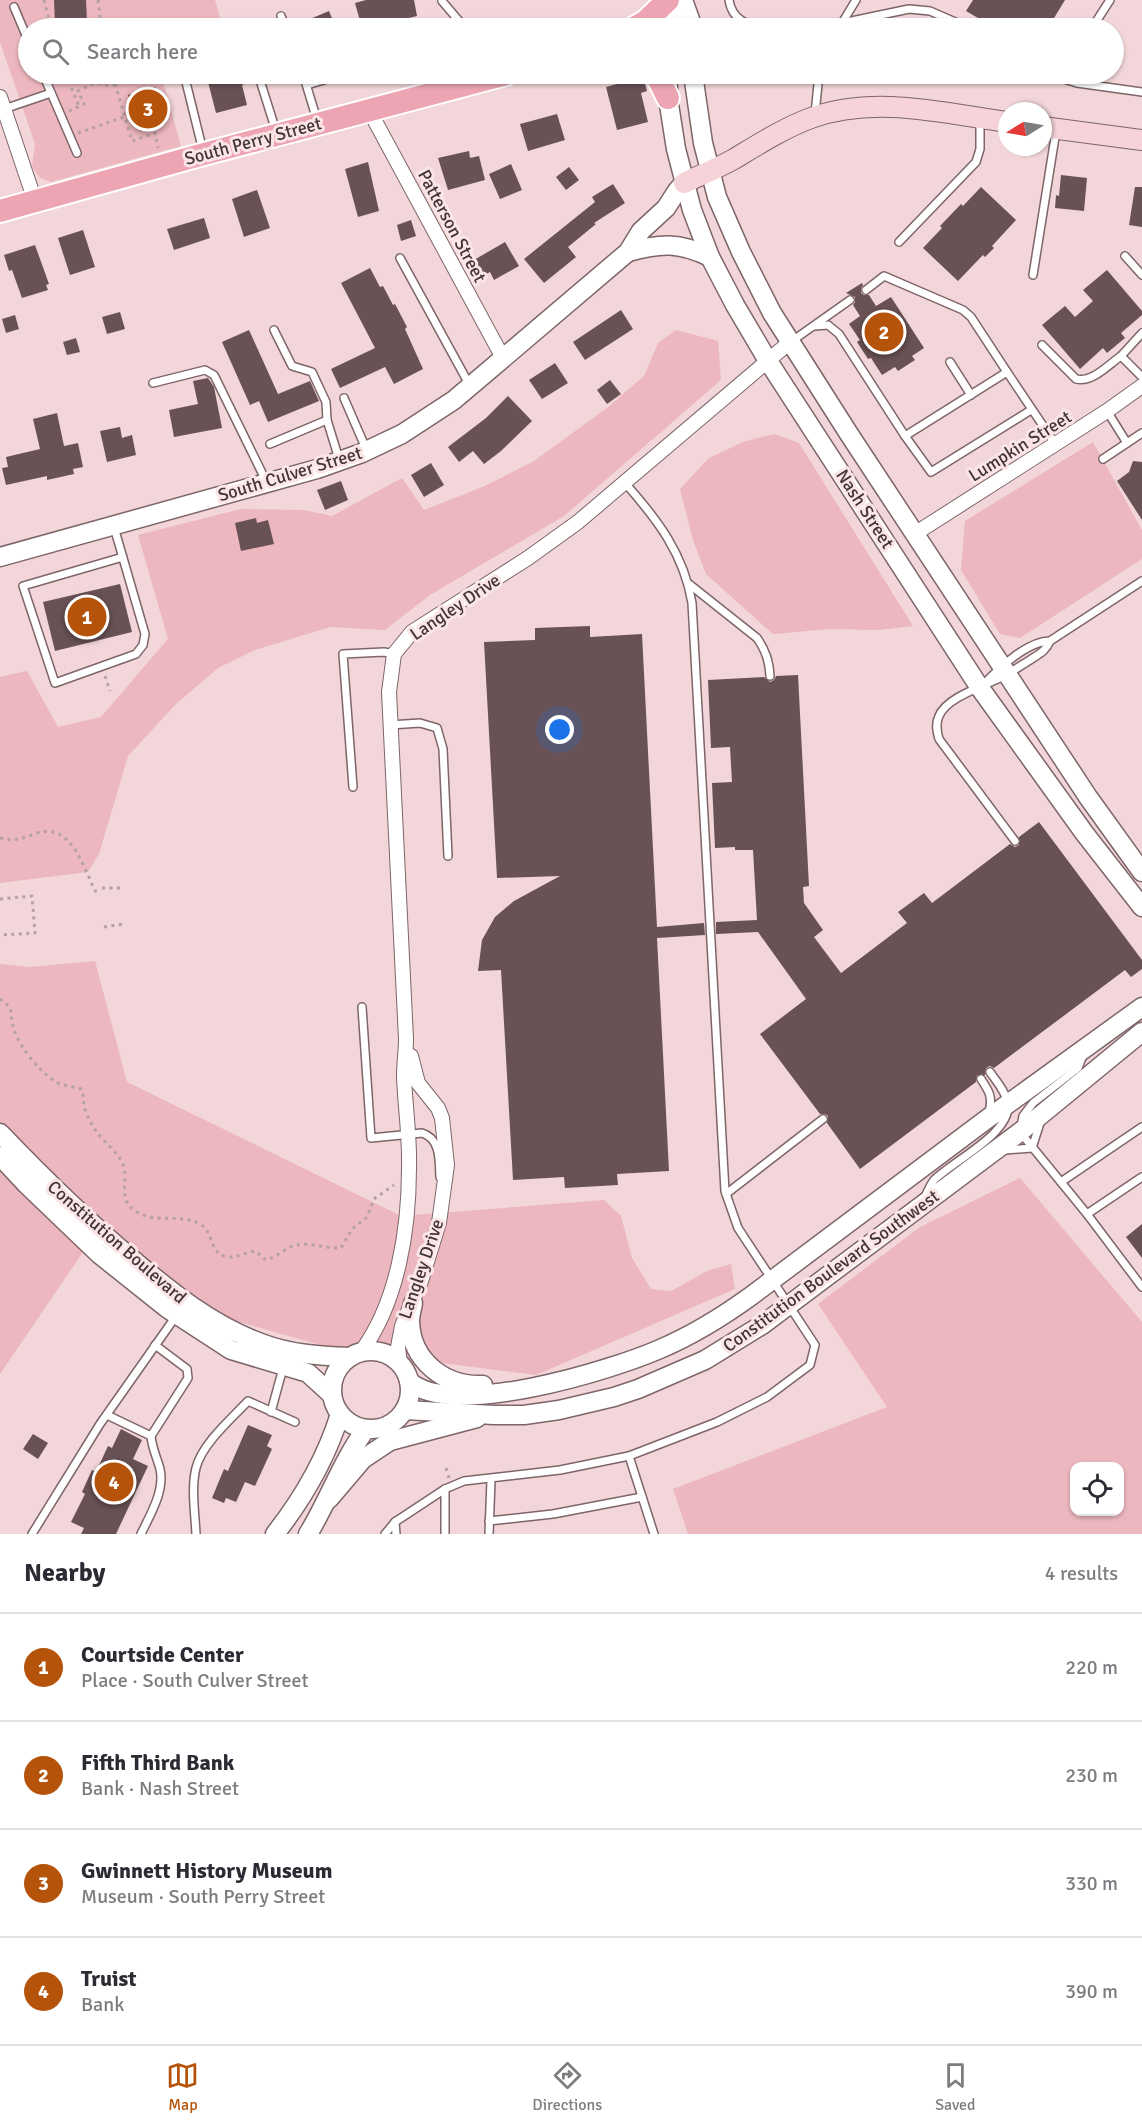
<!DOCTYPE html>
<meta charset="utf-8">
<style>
body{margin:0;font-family:Signika,sans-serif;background:#f2f2f3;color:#2b2b33}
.controls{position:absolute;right:18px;bottom:18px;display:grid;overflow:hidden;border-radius:12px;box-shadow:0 2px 4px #0004}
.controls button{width:54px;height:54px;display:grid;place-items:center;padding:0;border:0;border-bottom:2px solid #e1e1e2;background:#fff;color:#2b2b33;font:30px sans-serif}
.compass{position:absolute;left:998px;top:102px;width:54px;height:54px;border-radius:50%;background:#fff;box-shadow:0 2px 4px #0004;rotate:259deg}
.you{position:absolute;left:560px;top:730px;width:21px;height:21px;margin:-15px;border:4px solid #fff;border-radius:50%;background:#1a73e8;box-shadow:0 0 0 9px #1a73e833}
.badge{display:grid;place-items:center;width:39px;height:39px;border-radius:50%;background:#b45309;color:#fff;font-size:20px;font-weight:700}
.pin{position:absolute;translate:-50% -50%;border:3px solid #fff;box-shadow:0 2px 6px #0006}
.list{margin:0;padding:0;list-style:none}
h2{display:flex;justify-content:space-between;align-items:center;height:78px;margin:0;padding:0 24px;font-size:26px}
h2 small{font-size:20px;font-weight:400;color:#7c7c81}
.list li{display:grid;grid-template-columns:39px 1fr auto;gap:18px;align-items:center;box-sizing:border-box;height:108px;padding:0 24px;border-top:2px solid #e1e1e2}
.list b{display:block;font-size:22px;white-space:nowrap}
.list p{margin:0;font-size:20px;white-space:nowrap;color:#7c7c81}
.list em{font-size:20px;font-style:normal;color:#7c7c81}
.icon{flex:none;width:33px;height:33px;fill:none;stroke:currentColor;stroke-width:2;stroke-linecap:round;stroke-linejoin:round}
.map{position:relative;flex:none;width:1142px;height:1534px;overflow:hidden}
.search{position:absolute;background:#fff;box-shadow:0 2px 4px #0004;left:18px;right:18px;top:18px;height:66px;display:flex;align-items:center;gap:15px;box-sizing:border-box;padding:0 21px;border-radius:33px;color:#7c7c81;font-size:22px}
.sheet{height:510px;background:#fff}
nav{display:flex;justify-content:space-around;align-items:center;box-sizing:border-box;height:84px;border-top:2px solid #e1e1e2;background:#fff;font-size:16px;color:#7c7c81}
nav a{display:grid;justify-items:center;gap:3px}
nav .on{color:#b45309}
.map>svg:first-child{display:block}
</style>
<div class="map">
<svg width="1142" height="1534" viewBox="0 0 1142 1534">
<rect width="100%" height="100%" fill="#f2d6d9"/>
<!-- green -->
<g fill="#ecb7be" fill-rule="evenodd">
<polygon points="0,0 215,0 223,28 28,28 28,74 161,74 181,146 51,182 40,178 32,166 35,144 0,42"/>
<polygon points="676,330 718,341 721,380 564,516 430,595 385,630 330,627 255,650 218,668 175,705 128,756 99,854 88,872 0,883 0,677 27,671 58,727 101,717 168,639 138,535 241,509 304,510 332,516 402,478 424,510 485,486 534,461 607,408 644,376 658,343"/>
<polygon points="774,434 799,443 913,626 880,630 830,629 773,634 706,574 693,540 680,489 709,458 743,442"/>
<polygon points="1093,442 1142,530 1142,559 1020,638 1000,634 961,570 965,521"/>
<polygon points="95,961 127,1082 401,1216 604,1200 621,1216 632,1258 651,1289 671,1291 707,1271 731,1264 735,1289 536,1375 339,1350 167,1302 94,1236 0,1374 0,964 30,967"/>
<path d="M1020,1178L1142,1322V1534H688L673,1489L887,1407L818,1304L920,1227ZM1074,1466H1120V1512H1074Z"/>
</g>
<!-- building -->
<g fill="#695255">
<polygon points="54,0 86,0 87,22 55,24"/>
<polygon points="366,0 414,0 417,16 389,23 390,28 362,28 355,3"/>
<polygon points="973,0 1065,0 1048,28 995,28 966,11"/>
<polygon points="329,11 336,28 292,28 291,27"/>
<polygon points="206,74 245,74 247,83 242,85 247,105 216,113"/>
<polygon points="643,77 647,91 641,93 648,122 617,130 606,87"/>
<polygon points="155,87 166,123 140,131 128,95"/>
<polygon points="557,114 565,140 528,151 520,124"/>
<polygon points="469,151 470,158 479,156 485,180 448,190 438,158"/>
<polygon points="368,162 379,211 358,217 345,169"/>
<polygon points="511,164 522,190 500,199 489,174"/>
<polygon points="569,167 579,180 566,190 556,177"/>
<polygon points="1061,175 1087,178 1084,211 1055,208 1056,195 1059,196"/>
<polygon points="613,184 625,203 594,223 596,224 568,247 576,257 544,283 524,259 595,202 592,197"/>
<polygon points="981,187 1016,220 992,246 994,248 985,257 983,255 958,281 923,248 942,228 940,226 961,204 963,206"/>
<polygon points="1135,187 1142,187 1142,227 1129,225"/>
<polygon points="257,190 270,228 244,237 232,199"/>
<polygon points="204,218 210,238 174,250 167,229"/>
<polygon points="411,220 416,236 401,241 397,225"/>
<polygon points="83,230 95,267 70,275 58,238"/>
<polygon points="505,242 519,266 494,280 490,272 483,276 474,260"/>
<polygon points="35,245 49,284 46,285 48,290 22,298 12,270 9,271 4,255"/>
<polygon points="370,268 380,287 383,286 393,305 395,304 407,327 405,329 423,369 394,384 385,367 340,388 331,369 375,348 341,283"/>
<polygon points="1107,270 1142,311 1142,315 1121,333 1125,338 1107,353 1103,348 1080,369 1042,325 1065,306 1075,317 1093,301 1083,290"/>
<polygon points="862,283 863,285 861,288 861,293 864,295 869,295 876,306 891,297 924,348 912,356 915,360 898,371 895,367 882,375 871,358 868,359 857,342 860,340 849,324 860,316 853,305 855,302 855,297 846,293"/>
<polygon points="621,310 633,329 585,360 573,342"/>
<polygon points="120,312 125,329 107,334 102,317"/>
<polygon points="15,315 19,329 6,333 2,319"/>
<polygon points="249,330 278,394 310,381 319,401 268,422 259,401 250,405 222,342"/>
<polygon points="76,338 80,352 67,355 63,342"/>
<polygon points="555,363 568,383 542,399 529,380"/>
<polygon points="208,378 214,387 222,428 174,437 169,410 198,404 193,381"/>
<polygon points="610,380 621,394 607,404 597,390"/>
<polygon points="508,396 532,421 501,451 484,464 473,451 459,462 448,447 486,418"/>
<polygon points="57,413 64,446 78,443 83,467 73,469 74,474 47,480 47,476 6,485 2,468 8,467 6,457 40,449 33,419"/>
<polygon points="120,427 122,438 132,435 136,455 107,462 100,431"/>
<polygon points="1133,461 1142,462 1142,520 1117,481 1129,472"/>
<polygon points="431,463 444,485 424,497 411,475"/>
<polygon points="341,481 348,500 325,510 317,490"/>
<polygon points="256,518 257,523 268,520 274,544 241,551 235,523"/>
<polygon points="120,584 132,632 55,651 43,602"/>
<polygon points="590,626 590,637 642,634 657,927 704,923 705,935 657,938 669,1171 617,1174 618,1185 565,1188 564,1177 513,1180 501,970 478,971 482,940 495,917 514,901 560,876 497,878 484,642 535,640 535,628"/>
<polygon points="798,675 809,886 803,887 804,903 823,930 814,937 841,973 907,923 898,912 924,893 932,903 1010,844 1015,847 1019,845 1019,837 1039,822 1142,960 1142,969 1131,977 1125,970 994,1068 990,1066 986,1068 985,1075 977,1075 976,1082 860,1169 827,1123 828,1116 825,1114 820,1114 760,1034 806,999 758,932 716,934 716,922 757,920 753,850 735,850 735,847 715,848 712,783 732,782 730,747 711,748 708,680 764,677 770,682 774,680 776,676"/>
<polygon points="1142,1224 1142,1258 1126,1237"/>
<polygon points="248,1425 272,1435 267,1446 272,1449 255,1486 245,1482 236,1502 226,1498 224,1503 212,1498 224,1469 228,1471"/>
<polygon points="121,1429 142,1440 133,1459 148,1466 116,1534 81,1534 84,1528 71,1522 85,1494 82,1492 92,1470 96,1472 108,1446 112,1448"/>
<polygon points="33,1434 48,1443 38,1459 23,1449"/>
</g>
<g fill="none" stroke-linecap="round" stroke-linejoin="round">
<!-- service casing -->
<g stroke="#7d6568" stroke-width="10">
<g id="service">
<path d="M729,0C732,20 747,25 765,28"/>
<polyline points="442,1 465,28"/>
<polyline points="14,7 28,40"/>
<polyline points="281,16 286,28"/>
<polyline points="842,23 909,9 930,11 969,28"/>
<polyline points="839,28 856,0"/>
<polyline points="1092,28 1110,0"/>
<polyline points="43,74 77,153"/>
<polyline points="184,74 203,151"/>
<polyline points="258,74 276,131"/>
<polyline points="303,74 317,120"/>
<polyline points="1047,74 1064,79"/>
<polyline points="1067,74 1064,79 1077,83 1142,92"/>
<polyline points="307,85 344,74"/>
<polyline points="4,109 51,93"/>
<polyline points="815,114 819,74"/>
<polyline points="899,242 976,162 980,149 980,120"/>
<polyline points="1125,256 1142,275"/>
<polyline points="400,258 469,384"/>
<polyline points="1033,275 1056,131"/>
<polyline points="814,326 828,325 839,334 905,436 1007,372 971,317 963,310 884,276 866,290"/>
<polyline points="274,330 292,366 312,372 326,402 327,420 339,459"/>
<polyline points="792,341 850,300"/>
<path d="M1042,345L1076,379C1092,383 1108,365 1121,356L1142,377"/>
<polyline points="1121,356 1142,333"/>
<polyline points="950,362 971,395"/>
<polyline points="1007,372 1056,445"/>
<polyline points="153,383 205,370 214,375 266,481"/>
<polyline points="344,398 367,451"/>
<polyline points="1107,411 1127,443 1142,433"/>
<polyline points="905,436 931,472 1031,410"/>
<polyline points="270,444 327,420"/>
<polyline points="1103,459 1127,443"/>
<path d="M625,483C657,519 684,554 692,603L725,1191L738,1228L815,1345L810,1365L767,1397L717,1422L629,1456L654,1534"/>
<polyline points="114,527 145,634 143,645 136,654 55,683 23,586 123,557"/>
<path d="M689,584L757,638C766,651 769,661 770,676"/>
<path d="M985,683C1000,667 1028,641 1050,641L1142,581"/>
<polyline points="390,725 420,723 437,728 443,749 448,856"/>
<polyline points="353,787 343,654 384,652 394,654"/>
<path d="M1015,841L939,739C937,732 935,724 939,716C947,696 988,685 1006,675C1014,670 1022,665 1030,660C1039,654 1046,651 1050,641"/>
<path d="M362,1007L371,1138L422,1133C441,1139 439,1160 440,1177"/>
<polyline points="1083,1055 1078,1068 1033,1103 1023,1116 1020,1132 1087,1214 1142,1177"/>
<path d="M981,1079C989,1091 993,1097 989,1112"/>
<polyline points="1005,1150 1032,1148 1040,1123"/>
<polyline points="1061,1182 1142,1127"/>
<polyline points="726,1194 823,1119"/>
<path d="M925,1197C928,1191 930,1185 934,1180C953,1161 1010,1134 1008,1105C1007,1093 996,1081 990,1072"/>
<polyline points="1087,1214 1142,1287"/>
<polyline points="271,1412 283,1368"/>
<polyline points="107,1415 151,1436"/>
<polyline points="489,1521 553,1514 642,1497"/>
<polyline points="32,1534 100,1424 176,1316"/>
<path d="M141,1534C150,1515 165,1491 160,1469C157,1458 152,1448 151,1436L188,1378L187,1369L155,1345"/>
<path d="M196,1534C195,1513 191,1488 196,1468C202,1444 231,1419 248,1401L295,1422"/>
<polyline points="385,1534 395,1522"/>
<polyline points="396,1534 395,1522 445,1489"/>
<polyline points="445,1534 445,1489 464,1481 560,1470 629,1456"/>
<polyline points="489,1534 491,1480"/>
</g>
</g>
<!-- minor casing -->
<g stroke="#7d6568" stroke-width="16">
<g id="minor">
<polyline points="0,97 35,201"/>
<polyline points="369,110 503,358"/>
<polyline points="916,533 1107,411 1142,386"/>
<path d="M361,1352C398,1302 409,1229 409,1168C410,1137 405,1106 404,1076C404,1063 406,1051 406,1039L389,692L394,654L412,632L528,558L578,522L790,342"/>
<polyline points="400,1364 398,1347 402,1326 421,1281 439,1223 447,1165 442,1118 438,1108 418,1083 411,1056"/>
</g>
</g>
<!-- tertiary casing -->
<g stroke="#7d6568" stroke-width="21">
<g id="tertiary">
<polyline points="683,0 691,22 691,28"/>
<polyline points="671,28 677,0"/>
<polyline points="693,74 703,143 717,197 741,252 772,313 849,434 1088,797 1142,872"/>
<polyline points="668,86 668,98 676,149 692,210 710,257 735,305 768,361 980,688 1085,834 1142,907"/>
<path d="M628,252C661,243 679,242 710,257"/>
<polyline points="0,557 317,469 362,453 402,434 454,400 628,252 641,231 666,208 677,191 684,183"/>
<path d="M0,1133C42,1177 85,1219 132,1259C171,1292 212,1325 261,1343C290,1354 319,1356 350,1357"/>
<polyline points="0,1156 26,1184 99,1254 168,1309 231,1350 308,1373 332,1395"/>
<path d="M413,1303C412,1309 410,1315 410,1321C411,1361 445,1387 483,1385"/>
<circle cx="371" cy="1390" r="39"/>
<path d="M409,1381C451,1420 612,1370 660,1349C693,1335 722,1317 751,1296L987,1119L1142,1007"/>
<polyline points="405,1410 494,1415 524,1415 559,1410 614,1397 638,1389 705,1360 762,1325 1020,1132 1142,1032"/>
<polyline points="329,1499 363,1459 390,1441 477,1418"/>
<path d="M275,1534C304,1497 326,1459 340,1414"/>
<path d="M308,1534C329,1500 342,1461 366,1429"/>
</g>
</g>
<!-- secondary casing -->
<g stroke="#7d6568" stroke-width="22">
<g id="secondary">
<polyline points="1043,127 1142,140"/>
<path d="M684,183C701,175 718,168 734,159C759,144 784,128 811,118C874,95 943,113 1007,122"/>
</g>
</g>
<!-- primary casing -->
<g stroke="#fff" stroke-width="26">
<g id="primary">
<polyline points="634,28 645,22 668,0"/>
<polyline points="656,74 668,98"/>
<polyline points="0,211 204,154 506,74"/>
</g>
</g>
<!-- path -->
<g stroke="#b6a0a3" stroke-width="3" stroke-dasharray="3 4.5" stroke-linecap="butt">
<polyline points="44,0 51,28"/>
<polyline points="98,0 100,16 103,26"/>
<polyline points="103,26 112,28"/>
<polyline points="66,74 79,106"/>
<polyline points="115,84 132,141 155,133 158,148"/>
<polyline points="69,111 84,104 78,91 95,83 110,86 135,78 133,74"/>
<polyline points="78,133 124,117"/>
<polyline points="105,676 110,691"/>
<path d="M0,838C13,842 24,838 37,833C73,822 84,871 97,894"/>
<polyline points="102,888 122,888"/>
<polyline points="0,899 32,896 35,933 0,935"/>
<polyline points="104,927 123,924"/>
<path d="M0,999L10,1007C12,1014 11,1020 13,1026C17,1044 38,1070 53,1080C60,1086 72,1086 81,1089C84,1095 83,1099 84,1106C86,1114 91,1124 96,1131C104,1143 120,1153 124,1167C128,1184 117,1200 137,1212C157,1224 181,1213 200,1224C216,1233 207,1258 233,1257C240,1256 247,1252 255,1251L266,1260C277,1257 286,1247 297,1245C309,1242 327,1249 341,1248L352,1229L367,1217L374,1199L394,1185"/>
<polyline points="446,1468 449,1478"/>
</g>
<!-- service -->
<use href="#service" stroke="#fff" stroke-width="7"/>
<!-- minor -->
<use href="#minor" stroke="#fff" stroke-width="14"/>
<!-- tertiary -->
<use href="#tertiary" stroke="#fff" stroke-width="18"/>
<!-- secondary -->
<use href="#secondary" stroke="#f6d2d9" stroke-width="20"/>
<!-- primary -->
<use href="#primary" stroke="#eea5b3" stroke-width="22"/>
</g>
<g text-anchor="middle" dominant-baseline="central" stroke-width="6" stroke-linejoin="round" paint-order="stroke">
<!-- street labels -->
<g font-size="18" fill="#403537" stroke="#fce5e7">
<text transform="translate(253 141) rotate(-15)">South Perry Street</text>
<text transform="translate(452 226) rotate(62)">Patterson Street</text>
<text transform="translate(1020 446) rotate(-32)">Lumpkin Street</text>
<text transform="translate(290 474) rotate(-17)">South Culver Street</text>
<text transform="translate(865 509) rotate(57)">Nash Street</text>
<text transform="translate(455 607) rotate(-34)">Langley Drive</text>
<text transform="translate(117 1242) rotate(41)">Constitution Boulevard</text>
<text transform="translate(421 1269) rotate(-71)">Langley Drive</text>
<text transform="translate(831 1271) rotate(-36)">Constitution Boulevard Southwest</text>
</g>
</g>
</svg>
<div class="controls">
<button><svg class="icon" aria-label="locate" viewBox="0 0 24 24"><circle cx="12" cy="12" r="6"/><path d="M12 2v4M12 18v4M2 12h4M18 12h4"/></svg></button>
</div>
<svg class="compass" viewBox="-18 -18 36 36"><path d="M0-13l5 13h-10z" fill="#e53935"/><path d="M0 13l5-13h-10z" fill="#7c7c81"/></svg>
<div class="you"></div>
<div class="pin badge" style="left:87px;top:617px">1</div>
<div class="pin badge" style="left:884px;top:332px">2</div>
<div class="pin badge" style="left:148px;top:109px">3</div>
<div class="pin badge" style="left:114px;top:1482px">4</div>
<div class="search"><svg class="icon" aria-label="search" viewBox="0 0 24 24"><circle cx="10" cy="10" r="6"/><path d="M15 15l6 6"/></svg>Search here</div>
</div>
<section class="sheet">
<h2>Nearby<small>4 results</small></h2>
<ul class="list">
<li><span class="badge">1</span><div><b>Courtside Center</b><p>Place · South Culver Street</p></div><em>220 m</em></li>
<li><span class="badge">2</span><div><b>Fifth Third Bank</b><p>Bank · Nash Street</p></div><em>230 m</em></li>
<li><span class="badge">3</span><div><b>Gwinnett History Museum</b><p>Museum · South Perry Street</p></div><em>330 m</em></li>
<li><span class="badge">4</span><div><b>Truist</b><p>Bank</p></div><em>390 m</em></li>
</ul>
</section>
<nav>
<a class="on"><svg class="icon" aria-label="map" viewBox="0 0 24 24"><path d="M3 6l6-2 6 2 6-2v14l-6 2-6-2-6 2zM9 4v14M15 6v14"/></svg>Map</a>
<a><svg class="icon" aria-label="directions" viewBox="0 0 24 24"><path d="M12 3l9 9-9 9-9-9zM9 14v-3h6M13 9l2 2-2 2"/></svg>Directions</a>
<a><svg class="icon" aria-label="saved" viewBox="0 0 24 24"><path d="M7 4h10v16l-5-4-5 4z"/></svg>Saved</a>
</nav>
